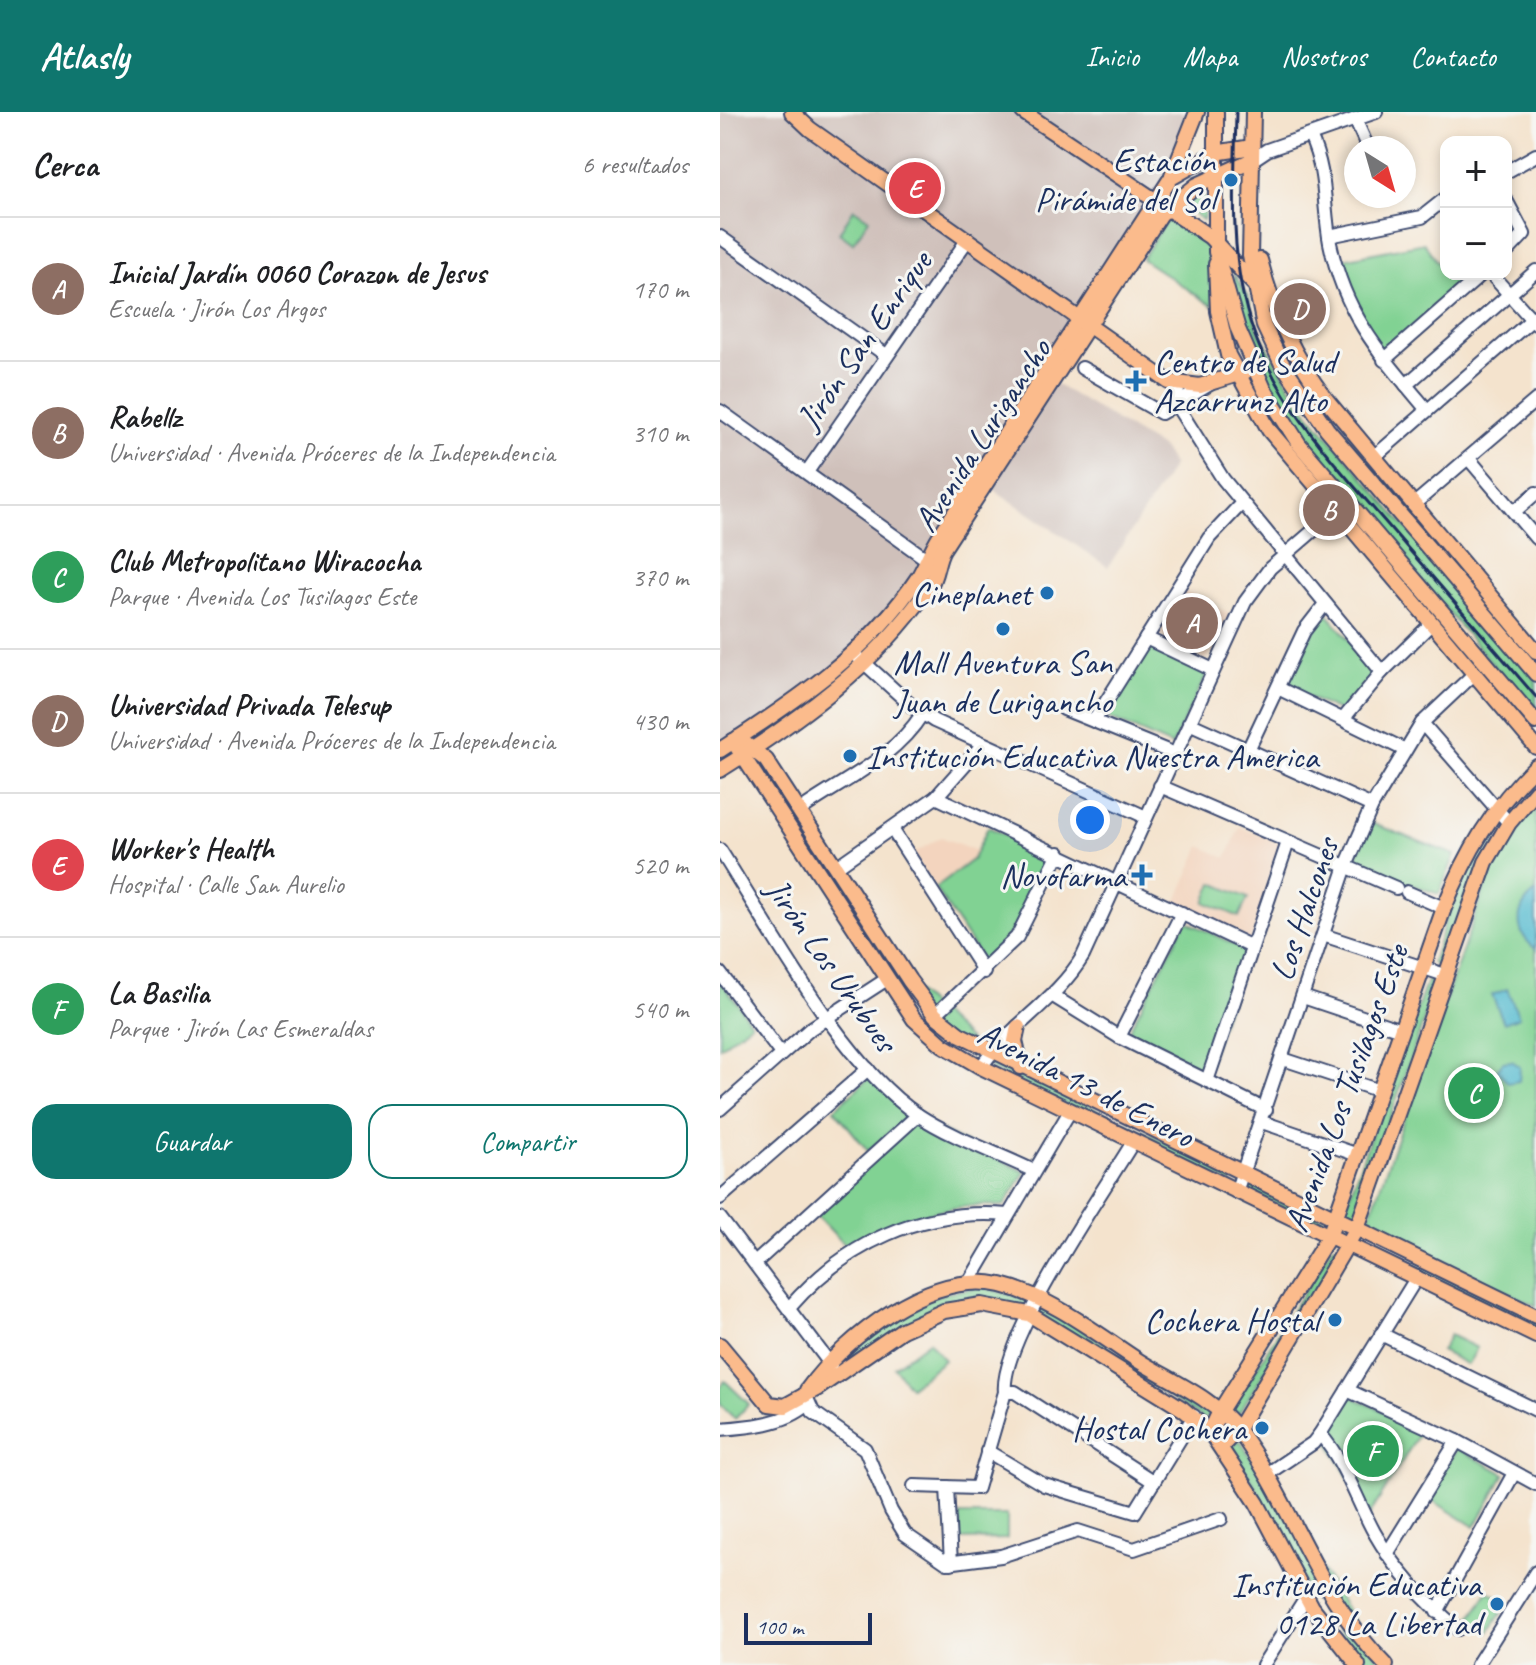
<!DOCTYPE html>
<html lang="es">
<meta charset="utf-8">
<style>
body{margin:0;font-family:Caveat,sans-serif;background:#f2f2f2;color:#202124}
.controls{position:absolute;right:24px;top:24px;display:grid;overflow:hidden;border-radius:16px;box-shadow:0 4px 12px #0003}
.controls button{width:72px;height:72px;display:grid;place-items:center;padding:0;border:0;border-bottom:2px solid #e0e0e0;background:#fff;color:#202124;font:40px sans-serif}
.compass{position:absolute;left:624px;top:24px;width:72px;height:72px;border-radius:50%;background:#fff;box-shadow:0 4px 12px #0003;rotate:143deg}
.scale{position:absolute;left:24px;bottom:20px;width:128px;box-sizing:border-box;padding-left:8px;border:4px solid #1b2f5e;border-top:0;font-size:22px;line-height:28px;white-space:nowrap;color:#1b2f5e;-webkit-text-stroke:6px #f6f6f2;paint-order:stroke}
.you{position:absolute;left:370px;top:708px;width:28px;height:28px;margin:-20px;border:6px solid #fff;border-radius:50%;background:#1a73e8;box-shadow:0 0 0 12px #1a73e833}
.badge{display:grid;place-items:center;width:52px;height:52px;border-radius:50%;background:#0f766e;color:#fff;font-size:26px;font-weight:700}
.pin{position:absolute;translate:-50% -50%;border:4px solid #fff;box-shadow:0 2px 8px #0006}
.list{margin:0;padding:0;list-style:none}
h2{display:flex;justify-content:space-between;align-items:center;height:104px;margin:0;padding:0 32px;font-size:34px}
h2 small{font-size:26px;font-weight:400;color:#757577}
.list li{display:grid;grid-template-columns:52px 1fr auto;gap:24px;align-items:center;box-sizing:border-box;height:144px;padding:0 32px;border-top:2px solid #e0e0e0}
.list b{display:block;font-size:30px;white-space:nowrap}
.list p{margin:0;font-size:26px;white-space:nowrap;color:#757577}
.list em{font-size:26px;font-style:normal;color:#757577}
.actions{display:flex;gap:16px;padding:24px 32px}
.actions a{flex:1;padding:18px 0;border:2px solid #0f766e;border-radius:24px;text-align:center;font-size:28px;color:#0f766e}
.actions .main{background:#0f766e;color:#fff}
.map{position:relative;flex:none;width:816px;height:1553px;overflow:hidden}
header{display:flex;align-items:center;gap:48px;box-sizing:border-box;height:112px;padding:0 40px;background:#0f766e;color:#fff}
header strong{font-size:38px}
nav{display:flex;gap:44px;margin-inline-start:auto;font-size:28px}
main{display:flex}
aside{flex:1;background:#fff}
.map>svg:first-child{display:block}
</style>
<header>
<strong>Atlasly</strong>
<nav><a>Inicio</a><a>Mapa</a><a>Nosotros</a><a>Contacto</a></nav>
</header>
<main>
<aside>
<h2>Cerca<small>6 resultados</small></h2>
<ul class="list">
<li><span class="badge" style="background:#8d6e63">A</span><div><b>Inicial Jardín 0060 Corazon de Jesus</b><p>Escuela · Jirón Los Argos</p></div><em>170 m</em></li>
<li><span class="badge" style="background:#8d6e63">B</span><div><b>Rabellz</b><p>Universidad · Avenida Próceres de la Independencia</p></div><em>310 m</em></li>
<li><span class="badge" style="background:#2e9e5b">C</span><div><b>Club Metropolitano Wiracocha</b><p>Parque · Avenida Los Tusilagos Este</p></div><em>370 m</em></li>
<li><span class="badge" style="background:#8d6e63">D</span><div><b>Universidad Privada Telesup</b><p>Universidad · Avenida Próceres de la Independencia</p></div><em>430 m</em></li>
<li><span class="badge" style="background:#e0444e">E</span><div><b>Worker's Health</b><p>Hospital · Calle San Aurelio</p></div><em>520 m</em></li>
<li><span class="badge" style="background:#2e9e5b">F</span><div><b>La Basilia</b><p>Parque · Jirón Las Esmeraldas</p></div><em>540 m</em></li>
</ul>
<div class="actions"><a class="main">Guardar</a><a>Compartir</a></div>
</aside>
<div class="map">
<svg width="816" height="1553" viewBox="0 0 816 1553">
<rect width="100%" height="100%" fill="#f6f6f2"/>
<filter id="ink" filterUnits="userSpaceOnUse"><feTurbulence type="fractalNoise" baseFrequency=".0125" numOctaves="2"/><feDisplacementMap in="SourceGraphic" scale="16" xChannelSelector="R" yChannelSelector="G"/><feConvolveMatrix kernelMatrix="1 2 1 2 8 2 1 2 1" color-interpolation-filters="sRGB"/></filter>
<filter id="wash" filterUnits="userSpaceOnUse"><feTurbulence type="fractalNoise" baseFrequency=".006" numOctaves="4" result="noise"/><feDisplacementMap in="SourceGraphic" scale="32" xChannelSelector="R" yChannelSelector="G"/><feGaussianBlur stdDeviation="1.8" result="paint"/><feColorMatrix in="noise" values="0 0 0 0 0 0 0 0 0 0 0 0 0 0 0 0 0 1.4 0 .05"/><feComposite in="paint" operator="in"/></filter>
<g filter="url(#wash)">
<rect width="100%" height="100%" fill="#f4e3cd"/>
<!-- built -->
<g fill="#f3d4be">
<polygon points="462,478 509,502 488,545 483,547 434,520"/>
<polygon points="520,715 560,731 562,736 530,828 455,793 481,734 506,746"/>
<polygon points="221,725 257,739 253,747 215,776 193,742"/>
</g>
<!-- industrial -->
<polygon fill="#cfc0ba" points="0,0 472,0 452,57 329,268 442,336 453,354 388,455 263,370 146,536 113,572 0,649"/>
<!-- green -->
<g fill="#81d293" stroke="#4e8078" stroke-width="2">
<polygon points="477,82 487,87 483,108 461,94"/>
<polygon points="134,97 149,107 133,131 119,121"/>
<polygon points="448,106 490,133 493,194 422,147"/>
<polygon points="704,131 720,154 726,155 726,162 756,162 663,242 641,210 618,148"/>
<path d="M514,162L528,185L539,220L579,290L816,568V603C772,552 729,501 685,450C623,377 512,264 514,162Z"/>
<polygon points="531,271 584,353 775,568 773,577 555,320"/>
<polygon points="612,306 816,546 816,553 606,308"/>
<polygon points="606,500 657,561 623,601 565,575 581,539"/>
<polygon points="425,531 488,560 452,634 382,603"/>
<polygon points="127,553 131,556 101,583 30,629 29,624"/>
<polygon points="38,644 185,870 262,940 260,949 209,917 33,651"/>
<polygon points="816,687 816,1194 647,1112 775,746 787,724"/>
<polygon points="774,710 782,718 720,857 712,851 731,791"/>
<polygon points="651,711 735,743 719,782 633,753"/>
<polygon points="268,715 332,744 298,813 264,851 215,776 253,747"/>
<polygon points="493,771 528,786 519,805 485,790"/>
<polygon points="466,809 526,838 485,962 406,924"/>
<polygon points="709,864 718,867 634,1110 624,1106 623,1101"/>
<polygon points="0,867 31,911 0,935"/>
<polygon points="271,947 514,1062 511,1071 270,957"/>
<polygon points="150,965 189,1003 148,1039 114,997"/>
<path d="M197,1007L305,1060L284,1094C227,1089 177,1109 127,1135L93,1100Z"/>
<polygon points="527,1068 605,1107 602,1115 523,1075"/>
<polygon points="639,1125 816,1208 816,1221 637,1130"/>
<polygon points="613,1133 622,1136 517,1304 512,1295"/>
<path d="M262,1175L310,1188L308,1196L236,1191L96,1276C128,1241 161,1202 207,1186C224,1180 244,1178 262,1175Z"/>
<polygon points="322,1193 490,1299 491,1303 484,1307 319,1203"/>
<polygon points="730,1223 757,1236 748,1253 721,1239"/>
<polygon points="209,1229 224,1248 190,1275 174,1255"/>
<polygon points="5,1269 29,1292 15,1307 0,1292 0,1275"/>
<polygon points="628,1283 702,1317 649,1404 604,1321"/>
<polygon points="520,1328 662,1553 644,1553 589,1481 534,1372 511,1338 511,1334"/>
<polygon points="737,1336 785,1362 755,1415 707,1385"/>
<polygon points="240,1403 287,1403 287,1427 240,1428"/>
<polygon points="768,1479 788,1491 769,1520 750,1508"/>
</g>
<!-- water -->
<g fill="#51bacf" stroke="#367496" stroke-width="2">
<path d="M816,780V837C794,821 794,796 816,780Z"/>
<polygon points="787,877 799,905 784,911 772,883"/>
<polygon points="783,950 792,949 800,955 799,969 788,971 777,958"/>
</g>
</g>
<g filter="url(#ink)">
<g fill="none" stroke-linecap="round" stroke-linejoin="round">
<!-- minor casing -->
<g stroke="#3c4a6f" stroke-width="16">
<g id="minor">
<polyline points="635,7 648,36"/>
<path d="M590,24C607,60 603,93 610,131C625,204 661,243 707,298"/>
<polyline points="532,48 547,38 656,0"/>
<polyline points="786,60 816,43"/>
<polyline points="786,88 804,122 786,141"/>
<polyline points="609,124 702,105 726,86"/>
<polyline points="0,125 166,243"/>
<polyline points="771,162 816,212"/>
<polyline points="664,248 762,162"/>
<polyline points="362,256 441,301 490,272"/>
<polyline points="686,273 816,159"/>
<polyline points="458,274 457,294 503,367 662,560"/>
<polyline points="0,299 212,451"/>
<polyline points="654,345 816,204"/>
<polyline points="749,347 816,426"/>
<polyline points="87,360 248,127"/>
<polyline points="693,393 816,288"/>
<polyline points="794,400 816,381"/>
<polyline points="426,526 493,558"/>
<polyline points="139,546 193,595 214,609 426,705"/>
<polyline points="558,576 683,637"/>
<polyline points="344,597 455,642"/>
<polyline points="624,606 662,560 712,511"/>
<polyline points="374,609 489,426 521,392"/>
<polyline points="469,611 652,694"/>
<polyline points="702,611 789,711"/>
<polyline points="528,638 584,519 605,492"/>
<polyline points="440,674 676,776"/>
<polyline points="216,685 532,835"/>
<path d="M79,699C121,669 174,647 202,602"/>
<polyline points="172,717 264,860"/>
<path d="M0,738C50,816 122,952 198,1003C233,1026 277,1041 314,1059"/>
<polyline points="116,755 216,685 263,632"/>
<polyline points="687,780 724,796"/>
<polyline points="603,823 725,863"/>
<polyline points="0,861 61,942"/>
<polyline points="333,884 399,925 546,998"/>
<polyline points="583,885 681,918"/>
<polyline points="215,903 297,825 339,741"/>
<polyline points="399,925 462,801"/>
<polyline points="563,947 660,979"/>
<path d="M261,955C290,913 336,889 363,844L525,490L550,456L615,400"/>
<polyline points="487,969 568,730"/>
<polyline points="0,997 90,917 167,867"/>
<polyline points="542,1010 638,1043"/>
<polyline points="516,1080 626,754 652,694 702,611 755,561"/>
<polyline points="0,1086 148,957"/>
<polyline points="0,1106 111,1253"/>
<polyline points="35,1151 198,1003"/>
<polyline points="248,1172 350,999"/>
<path d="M69,1196C126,1130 201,1096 288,1103"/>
<polyline points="661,1222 816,1298"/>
<polyline points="627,1278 737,1329 816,1372"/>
<polyline points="285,1280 295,1280 434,1370"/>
<polyline points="85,1282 93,1300 145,1337 171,1399 185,1422 227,1451 281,1444 358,1419 414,1437 501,1407"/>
<path d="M0,1317C29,1315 65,1312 87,1293"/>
<path d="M600,1322C625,1350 636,1387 654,1420C676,1459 704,1489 738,1517"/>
<polyline points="267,1339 324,1373 415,1400 474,1304"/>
<polyline points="547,1362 593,1331 600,1322 697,1165"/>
<path d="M194,1374L257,1376L285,1280C279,1229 383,1080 413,1030"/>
<polyline points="227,1375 231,1451"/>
<polyline points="667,1442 737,1329"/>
<polyline points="717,1500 794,1361"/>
<polyline points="543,1553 586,1485"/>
<polyline points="757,1553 816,1460"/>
</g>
</g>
<!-- major casing -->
<g stroke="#3c4a6f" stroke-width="18">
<g id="major">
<polyline points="72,0 90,17 449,270 480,274 525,260"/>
<polyline points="303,0 490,125 533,171"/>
<polyline points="496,0 496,140 518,217 544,277 579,332 816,610"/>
<polyline points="533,0 530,144 544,214 561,250 607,317 816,562"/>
<polyline points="452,63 477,0"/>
<path d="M540,148C553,200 573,244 605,286L816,539"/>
<polyline points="496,152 498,199 508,243 549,318 816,635"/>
<polyline points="18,626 46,648 189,868 215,903 239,922 816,1204"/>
<polyline points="13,629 194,907 223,933 261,955 816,1224"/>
<path d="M0,638C76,589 148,541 199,464C206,452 211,438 219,425L451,66L495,41L532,35"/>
<path d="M0,658C78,609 155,554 208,477C217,465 216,449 223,437L441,102L477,73L532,48"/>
<polyline points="298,915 295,929 301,955"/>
<polyline points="0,1233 49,1292 65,1294 98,1276 182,1218 224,1199 262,1193 309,1202 463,1297 490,1320 537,1391 592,1495 638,1553"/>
<path d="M87,1278C125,1225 211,1157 281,1173C331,1185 376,1221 419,1249C451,1269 495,1287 518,1318C575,1395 596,1484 666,1553"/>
<path d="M490,1320L500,1299L609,1124L724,796C746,742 773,694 816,654"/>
<polyline points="501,1335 518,1317 637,1116 766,750 789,711 816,679"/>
</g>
</g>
<!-- minor -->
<use href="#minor" stroke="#fff" stroke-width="12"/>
<!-- major -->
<use href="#major" stroke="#fbbb8c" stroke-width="14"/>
<!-- rail -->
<path stroke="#1b2f5e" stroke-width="3" d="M516,0C515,62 510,126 524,187C545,281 613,349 673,419C721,474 768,530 816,585"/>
</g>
</g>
<!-- markers -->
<g fill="#1f6fb2" stroke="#f6f6f2" stroke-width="3">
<circle cx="511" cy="68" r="8"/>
<path d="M412 257h8v8h8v8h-8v8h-8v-8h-8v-8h8z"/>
<circle cx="327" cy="481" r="8"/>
<circle cx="283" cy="517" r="8"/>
<circle cx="130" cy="644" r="8"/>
<path d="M418 751h8v8h8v8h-8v8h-8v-8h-8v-8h8z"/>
<circle cx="615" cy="1208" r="8"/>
<circle cx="542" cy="1316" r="8"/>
<circle cx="777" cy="1492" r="8"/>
</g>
<g text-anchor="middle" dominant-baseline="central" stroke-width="6" stroke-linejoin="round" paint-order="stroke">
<!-- poi labels -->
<g font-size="34" fill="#1b2f5e" stroke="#f6f6f2" text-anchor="end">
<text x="495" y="48">Estación<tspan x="495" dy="39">Pirámide del Sol</tspan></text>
<text x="434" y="249" text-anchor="start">Centro de Salud<tspan x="434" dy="39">Azcarrunz Alto</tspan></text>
<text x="311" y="481">Cineplanet</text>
<text x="283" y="550" text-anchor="middle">Mall Aventura San<tspan x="283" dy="39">Juan de Lurigancho</tspan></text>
<text x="146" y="644" text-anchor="start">Institución Educativa Nuestra America</text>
<text x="406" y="763">Novofarma</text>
<text x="599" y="1208">Cochera Hostal</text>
<text x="526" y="1316">Hostal Cochera</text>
<text x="761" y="1472">Institución Educativa<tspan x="761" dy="39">0128 La Libertad</tspan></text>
</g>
<!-- street labels -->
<g font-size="34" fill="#1b2f5e" stroke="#f6f6f2">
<text transform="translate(144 228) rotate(-55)">Jirón San Enrique</text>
<text transform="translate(262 323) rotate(-57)">Avenida Lurigancho</text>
<text transform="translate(584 797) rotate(-71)">Los Halcones</text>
<text transform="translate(112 853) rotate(55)">Jirón Los Urubues</text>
<text transform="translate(366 972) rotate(27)">Avenida 13 de Enero</text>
<text transform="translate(626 976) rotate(-70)">Avenida Los Tusilagos Este</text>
</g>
</g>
</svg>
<div class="controls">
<button>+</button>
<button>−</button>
</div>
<svg class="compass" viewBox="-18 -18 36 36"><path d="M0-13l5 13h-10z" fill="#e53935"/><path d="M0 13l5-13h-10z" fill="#757577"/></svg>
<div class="scale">100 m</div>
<div class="you"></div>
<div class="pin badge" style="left:472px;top:511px;background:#8d6e63">A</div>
<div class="pin badge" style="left:609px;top:398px;background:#8d6e63">B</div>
<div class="pin badge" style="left:754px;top:981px;background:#2e9e5b">C</div>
<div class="pin badge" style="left:580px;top:197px;background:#8d6e63">D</div>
<div class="pin badge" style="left:195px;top:76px;background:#e0444e">E</div>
<div class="pin badge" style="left:653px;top:1339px;background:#2e9e5b">F</div>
</div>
</main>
